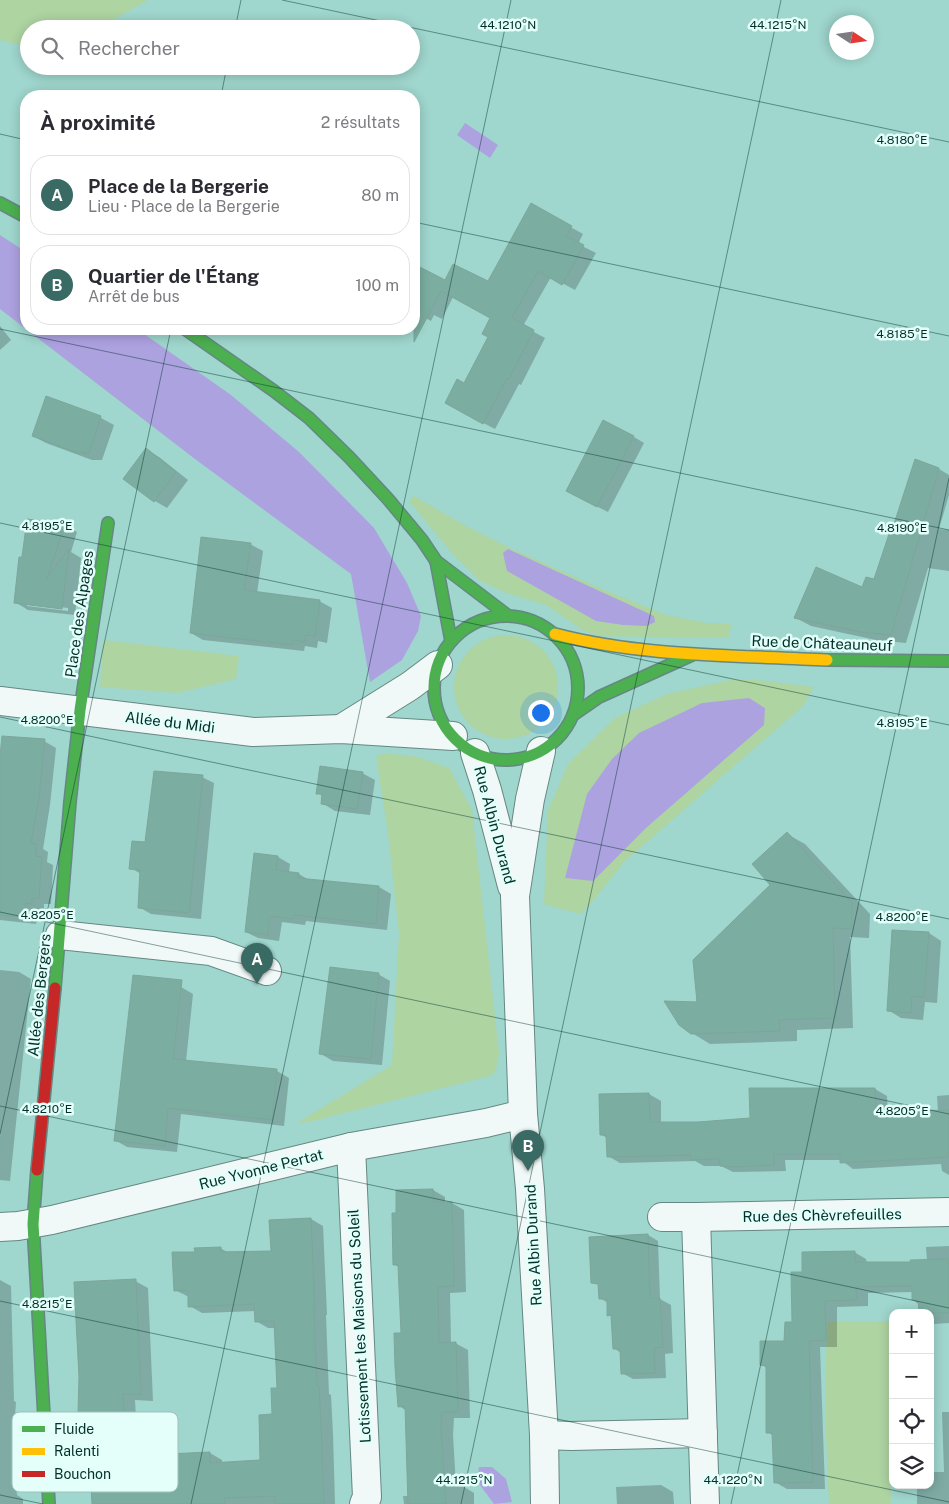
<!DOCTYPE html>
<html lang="fr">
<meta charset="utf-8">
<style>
body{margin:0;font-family:"Public Sans",sans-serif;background:#f2f2f3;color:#2b2b33}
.controls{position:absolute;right:15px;bottom:15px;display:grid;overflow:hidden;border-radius:10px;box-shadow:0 2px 12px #0003}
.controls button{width:45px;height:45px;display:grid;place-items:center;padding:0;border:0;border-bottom:1px solid #e1e1e2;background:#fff;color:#2b2b33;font:25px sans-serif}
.compass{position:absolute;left:829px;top:15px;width:45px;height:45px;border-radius:50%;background:#fff;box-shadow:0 2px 12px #0003;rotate:102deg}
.you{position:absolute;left:540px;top:712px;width:18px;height:18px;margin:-12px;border:4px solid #fff;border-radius:50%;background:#1a73e8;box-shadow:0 0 0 8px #1a73e833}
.badge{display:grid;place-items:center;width:32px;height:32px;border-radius:50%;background:#396a64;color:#fff;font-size:16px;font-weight:700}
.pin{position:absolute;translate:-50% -41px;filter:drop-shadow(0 1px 2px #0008)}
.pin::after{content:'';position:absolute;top:26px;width:18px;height:15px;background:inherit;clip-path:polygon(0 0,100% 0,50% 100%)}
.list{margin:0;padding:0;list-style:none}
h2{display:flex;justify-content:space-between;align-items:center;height:65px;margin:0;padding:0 20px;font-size:21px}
h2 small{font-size:16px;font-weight:400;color:#7c7c81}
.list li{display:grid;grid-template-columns:32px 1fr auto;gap:15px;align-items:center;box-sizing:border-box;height:80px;margin:0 10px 10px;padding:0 10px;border:1px solid #e1e1e2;border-radius:20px}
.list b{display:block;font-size:19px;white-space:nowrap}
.list p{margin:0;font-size:16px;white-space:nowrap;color:#7c7c81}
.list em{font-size:16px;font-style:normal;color:#7c7c81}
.icon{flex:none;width:28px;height:28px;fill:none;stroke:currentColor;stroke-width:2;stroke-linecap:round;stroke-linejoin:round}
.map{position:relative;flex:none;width:949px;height:1504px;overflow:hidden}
.search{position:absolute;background:#fff;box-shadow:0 2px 12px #0003;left:20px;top:20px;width:400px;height:55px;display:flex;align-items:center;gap:12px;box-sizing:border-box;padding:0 18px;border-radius:28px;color:#7c7c81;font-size:19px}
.panel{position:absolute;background:#fff;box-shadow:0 2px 12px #0003;left:20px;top:90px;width:400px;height:245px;border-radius:20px}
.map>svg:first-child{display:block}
</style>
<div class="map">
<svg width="949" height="1504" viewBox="0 0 949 1504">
<rect width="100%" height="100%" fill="#9fd6cd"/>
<!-- green -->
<g fill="#aed4a2">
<polygon points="0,0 148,0 97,29 29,29 29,47 0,40"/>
<polygon points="414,496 464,525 510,548 604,590 666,615 707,623 731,624 729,638 600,636 584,631 546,605 506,593 479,580 452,553 409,501"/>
<circle cx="506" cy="687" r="52"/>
<polygon points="103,640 239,656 236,679 177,693 100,687"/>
<polygon points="730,680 758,680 814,687 803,706 624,862 589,906 580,914 544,904 548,810 568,764 615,718 667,694"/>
<polygon points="384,753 418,757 449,768 472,810 499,1052 497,1066 493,1075 486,1077 309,1122 297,1123 392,1065 399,933 388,833 376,757"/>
<polygon points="893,1321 893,1455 890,1455 891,1504 829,1504 825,1412 827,1322"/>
</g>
<!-- water -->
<g fill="#ada2e0">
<polygon points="465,123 498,145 490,158 457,135"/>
<polygon points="0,235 26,252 26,329 137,329 231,395 299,452 374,528 407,583 421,616 418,631 402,660 370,682 351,574 195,459 0,309"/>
<polygon points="508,549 654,616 655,622 647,626 623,625 596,621 507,571 503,553"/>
<polygon points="749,698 765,708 764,725 646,828 593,881 565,878 587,794 612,759 639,733 702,703"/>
<polygon points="479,1467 492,1467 506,1479 512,1502 494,1504 477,1481"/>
</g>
<!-- shadow -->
<g fill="#0003" fill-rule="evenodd">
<polygon points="531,205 583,234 578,244 596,253 575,290 551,277 523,326 545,338 521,385 519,384 495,429 458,410 464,384 490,337 492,318 453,297 442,319 434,315 431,321 414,312 414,268 415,266 445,282 488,282"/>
<polygon points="0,326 11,340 0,350"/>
<polygon points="47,398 101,418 114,425 102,460 92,460 46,443 33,436"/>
<polygon points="634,437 644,443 608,512 578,497"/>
<polygon points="147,450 159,457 188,480 167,508 155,501"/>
<polygon points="939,469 949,475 949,495 939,529 949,530 949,571 928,568 906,643 876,640 811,626 796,618 863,588 874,581"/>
<path d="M65,525L77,532L71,552L81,558L75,615L28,610L15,602L23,558ZM27,603L68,608V611L27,606Z"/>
<polygon points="250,544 263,551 257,593 319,601 332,608 327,643 318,641 317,648 305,646 304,651 203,640 191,633"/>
<polygon points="44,741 56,748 50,805 43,849 48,852 47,862 53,865 51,904 44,904 44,910 38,910 36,924 0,920 0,772"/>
<polygon points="362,773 375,780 370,815 335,811 322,803 323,796 318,793"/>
<polygon points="202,777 214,783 201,919 151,914 139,907 141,874 131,868 146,843"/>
<polygon points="787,834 805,844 870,914 869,938 850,937 853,1028 797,1030 797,1041 710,1044 692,1033 698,1004 772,885"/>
<polygon points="255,854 278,857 290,864 289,873 299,874 309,880 379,887 391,894 387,930 306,921 305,925 282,922 279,941 258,938 246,932"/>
<polygon points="929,933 941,941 937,1003 925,1002 923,1020 901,1018 888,1010"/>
<polygon points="0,970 19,972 31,979 10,1181 0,1180"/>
<polygon points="378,974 390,981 382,1065 333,1061 321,1054"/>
<polygon points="181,987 193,994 186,1061 277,1071 289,1078 284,1126 181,1114 177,1152 127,1147 115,1140"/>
<polygon points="875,1089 887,1096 888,1113 938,1111 937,1096 949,1095 949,1175 942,1171 941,1164 853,1169 841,1160 785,1160 786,1171 733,1172 721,1166 704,1166 695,1161 620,1163 608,1156 607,1138 602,1135 649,1094 661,1101 661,1124 668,1124 751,1119"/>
<polygon points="433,1190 445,1197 445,1203 452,1203 464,1210 466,1292 450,1293 451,1343 455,1343 468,1350 470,1418 454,1418 453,1435 456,1486 461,1485 474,1493 474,1504 404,1504 403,1496 409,1496 407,1411 399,1406 403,1334 399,1267 394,1264 397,1214"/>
<polygon points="311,1219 323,1226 327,1315 326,1315 329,1394 331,1395 333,1434 335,1504 93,1504 105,1469 210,1453 222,1460 222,1464 261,1461 274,1416 278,1389 276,1328 268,1328 256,1321 256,1311 202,1313 190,1306 189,1297 175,1290 196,1253 220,1248 229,1253 272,1252"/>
<polygon points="648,1235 658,1241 660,1299 671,1305 673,1353 665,1354 666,1378 633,1379 622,1373 621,1353 614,1348 613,1317 609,1315 608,1303 600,1298"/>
<polygon points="949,1246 949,1323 933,1324 930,1323 930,1313 913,1300 913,1292 868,1293 868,1306 837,1307 837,1347 820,1347 825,1489 787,1489 775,1482 774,1436 767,1432 767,1368 762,1365 786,1342 793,1323 804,1273 854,1252 866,1259 867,1263 912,1263 927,1261 926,1247"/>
<polygon points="0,1280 11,1286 14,1401 16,1402 15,1416 20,1418 21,1444 14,1444 17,1495 23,1499 23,1504 0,1504"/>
<polygon points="135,1281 148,1288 153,1401 135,1400 136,1419 91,1420 79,1412"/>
<polygon points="942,1412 949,1412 949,1504 917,1504 917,1485 930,1485 930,1472 944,1472"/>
<polygon points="661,1485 673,1492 674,1504 617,1504 616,1487"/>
</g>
<!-- building -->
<g fill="#7baea0" stroke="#7da69b">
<polygon points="531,203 572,226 566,236 584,245 562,285 538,271 512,318 534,330 509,379 507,378 483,424 445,403 457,379 464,383 488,337 482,334 490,318 441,291 414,342 414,264 445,280 453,264 488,281"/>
<polygon points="46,396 101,416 89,453 78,453 32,436"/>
<polygon points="603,420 634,436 597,507 566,491"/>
<polygon points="146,448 176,472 154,502 123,479"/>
<polygon points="915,459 939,468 891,635 860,632 794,618 816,567 862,587 866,577 874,579 891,528 894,524"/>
<polygon points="27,519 65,524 47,578 69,549 62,609 14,603 19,557 22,557"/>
<polygon points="201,537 251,543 244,590 320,600 315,636 306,635 305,642 293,640 292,645 190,633"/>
<polygon points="2,736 45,739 39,798 31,843 37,844 35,856 42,857 39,898 32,898 32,904 26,903 24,917 0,915 0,756"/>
<polygon points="320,766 363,772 357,809 321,804 322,794 316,794"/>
<polygon points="154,771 203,775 189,913 138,908 140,870 129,869 132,841 145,842"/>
<polygon points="787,832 852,903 851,929 833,928 835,1018 779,1020 780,1031 691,1034 679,1025 664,1001 697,1002 693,960 770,885 752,864"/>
<polygon points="254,853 278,856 276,870 299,873 298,878 379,886 376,924 294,915 293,919 270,916 268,935 245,932"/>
<polygon points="892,930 929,932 924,997 912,996 911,1013 887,1011"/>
<polygon points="330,967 379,973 371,1059 319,1054"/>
<polygon points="133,975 182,980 173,1059 277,1069 272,1120 168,1108 165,1146 114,1141"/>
<polygon points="749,1088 875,1088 876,1112 949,1110 949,1157 840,1163 840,1154 774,1154 774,1165 735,1167 720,1166 719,1159 691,1160 691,1155 607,1157 606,1135 600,1135 599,1094 649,1093 650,1122 698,1122 750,1118"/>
<polygon points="433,1189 434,1202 452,1202 454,1286 438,1287 439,1343 456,1342 458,1412 442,1412 441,1427 446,1504 408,1504 405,1406 398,1407 395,1367 394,1333 401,1333 398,1265 393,1265 392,1213 396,1213 396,1190"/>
<polygon points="311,1218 315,1309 314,1309 317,1386 319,1386 321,1426 324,1504 275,1504 275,1496 224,1498 225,1504 92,1504 90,1468 104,1468 104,1457 210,1452 210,1463 260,1460 259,1415 272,1414 271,1388 277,1388 274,1321 255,1322 254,1304 188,1307 188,1290 174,1291 172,1252 195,1252 194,1248 221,1247 221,1252 271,1251 269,1220"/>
<polygon points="648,1234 650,1298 660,1298 663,1347 654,1348 655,1373 621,1374 620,1349 613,1349 611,1315 607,1316 607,1299 599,1299 598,1284 591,1283 589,1237"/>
<polygon points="855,1251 855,1262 911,1262 910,1260 949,1259 949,1313 919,1313 918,1300 912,1300 912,1286 856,1287 857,1300 825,1301 826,1340 809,1341 813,1482 774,1483 772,1433 766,1433 766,1366 760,1365 760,1341 784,1341 785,1322 792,1322 791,1272 802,1272 802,1252"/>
<polygon points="136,1279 141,1394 123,1394 124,1412 78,1413 79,1377 74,1282"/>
</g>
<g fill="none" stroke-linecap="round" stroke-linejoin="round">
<!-- street casing -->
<g stroke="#658883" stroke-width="30">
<g id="street">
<polyline points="0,701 253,732 341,729 453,736"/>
<polyline points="341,729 410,686 438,665"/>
<polyline points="541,751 530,799 515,896 523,1114 530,1189 544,1435 545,1504"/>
<polyline points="475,753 487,790 512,886"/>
<polyline points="60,935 211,951 267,971"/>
<polyline points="351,1147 367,1497 364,1504"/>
<polyline points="662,1217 696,1217"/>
<polyline points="0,1227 18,1226 52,1220 351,1147 486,1123 523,1114"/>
<polyline points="544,1435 571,1436 703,1433"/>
<polyline points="705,1504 696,1217 949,1212"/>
</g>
</g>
<!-- fast casing -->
<g stroke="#658883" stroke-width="14">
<g id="fast">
<polyline points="0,203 26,217"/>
<polyline points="185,329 274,391 309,418 349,457 388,499 422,540 436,561 507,615"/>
<polyline points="436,561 451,641"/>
<circle cx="506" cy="688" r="72"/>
<polyline points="827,660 949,661"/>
<polyline points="573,715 599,697 692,655"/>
<polyline points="55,988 70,802 80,710 108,523"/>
<polyline points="37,1170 33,1224 49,1504"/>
</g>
</g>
<!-- slow casing -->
<g stroke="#658883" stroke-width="14">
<path id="slow" d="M555,634C643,657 736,655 827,660"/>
</g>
<!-- jam casing -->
<g stroke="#658883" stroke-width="14">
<polyline id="jam" points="37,1170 55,988"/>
</g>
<!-- street -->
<use href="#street" stroke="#f1f9f8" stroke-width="28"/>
<!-- fast -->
<use href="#fast" stroke="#4caf50" stroke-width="11"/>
<!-- slow -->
<use href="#slow" stroke="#ffc107" stroke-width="11"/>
<!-- jam -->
<use href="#jam" stroke="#c62828" stroke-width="11"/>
</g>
<!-- ticks -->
<path fill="none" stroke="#02302b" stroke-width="1" stroke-opacity="0.45" d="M282,0L949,142M235,29L241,0M221,96L227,66M0,134L26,140M414,222L949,336M0,329L949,530M0,523L949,725M0,717L949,919M0,912L949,1114M0,1106L949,1308M0,1134L171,329M0,1301L949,1502M0,1495L43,1504M191,1504L511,0M461,1504L781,0M731,1504L949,478"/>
<g text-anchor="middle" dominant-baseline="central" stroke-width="5" stroke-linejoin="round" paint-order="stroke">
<!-- street labels -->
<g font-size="15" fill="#02302b" stroke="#e4fffa">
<text transform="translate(79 614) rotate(-82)">Place des Alpages</text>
<text transform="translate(822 643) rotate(2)">Rue de Châteauneuf</text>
<text transform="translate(170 722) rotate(7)">Allée du Midi</text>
<text transform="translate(495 825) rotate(75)">Rue Albin Durand</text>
<text transform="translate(39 995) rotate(-84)">Allée des Bergers</text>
<text transform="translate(261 1169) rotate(-14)">Rue Yvonne Pertat</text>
<text transform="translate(822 1215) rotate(-1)">Rue des Chèvrefeuilles</text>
<text transform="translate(533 1245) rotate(-93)">Rue Albin Durand</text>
<text transform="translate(359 1326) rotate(-93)">Lotissement les Maisons du Soleil</text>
</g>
</g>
<!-- legend -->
<rect x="12" y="1412" width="166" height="80" rx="8" fill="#e4fffa" stroke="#a0c1bc" stroke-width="1"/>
<rect x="22" y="1426" width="23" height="6" fill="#4caf50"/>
<rect x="22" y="1448" width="23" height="7" fill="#ffc107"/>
<rect x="22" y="1471" width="23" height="6" fill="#c62828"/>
<g font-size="14" fill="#02302b">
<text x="54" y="1434">Fluide</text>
<text x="54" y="1456">Ralenti</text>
<text x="54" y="1479">Bouchon</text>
</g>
<g font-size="12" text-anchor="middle" fill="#02302b" stroke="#e4fffa" stroke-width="5" stroke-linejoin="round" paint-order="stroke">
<text x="508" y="29">44.1210°N</text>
<text x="778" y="29">44.1215°N</text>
<text x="902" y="144">4.8180°E</text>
<text x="902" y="338">4.8185°E</text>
<text x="47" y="530">4.8195°E</text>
<text x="902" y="532">4.8190°E</text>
<text x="47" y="724">4.8200°E</text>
<text x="902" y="727">4.8195°E</text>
<text x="47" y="919">4.8205°E</text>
<text x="902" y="921">4.8200°E</text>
<text x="47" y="1113">4.8210°E</text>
<text x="902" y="1115">4.8205°E</text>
<text x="47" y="1308">4.8215°E</text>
<text x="464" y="1484">44.1215°N</text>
<text x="733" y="1484">44.1220°N</text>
</g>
</svg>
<div class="controls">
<button>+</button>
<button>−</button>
<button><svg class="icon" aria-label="locate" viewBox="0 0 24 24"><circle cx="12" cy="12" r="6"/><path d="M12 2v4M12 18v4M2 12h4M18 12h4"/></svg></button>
<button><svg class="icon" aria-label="layers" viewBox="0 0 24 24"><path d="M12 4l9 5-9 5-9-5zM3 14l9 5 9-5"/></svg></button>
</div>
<svg class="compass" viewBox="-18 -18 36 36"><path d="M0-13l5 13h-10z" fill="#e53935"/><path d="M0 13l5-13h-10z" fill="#7c7c81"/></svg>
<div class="you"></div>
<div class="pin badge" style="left:257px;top:984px">A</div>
<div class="pin badge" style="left:528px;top:1171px">B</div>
<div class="search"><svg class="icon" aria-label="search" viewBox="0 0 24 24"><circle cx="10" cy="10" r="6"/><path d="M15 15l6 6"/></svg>Rechercher</div>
<section class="panel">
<h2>À proximité<small>2 résultats</small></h2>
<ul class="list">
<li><span class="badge">A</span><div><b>Place de la Bergerie</b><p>Lieu · Place de la Bergerie</p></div><em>80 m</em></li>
<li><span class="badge">B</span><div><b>Quartier de l'Étang</b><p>Arrêt de bus</p></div><em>100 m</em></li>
</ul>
</section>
</div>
